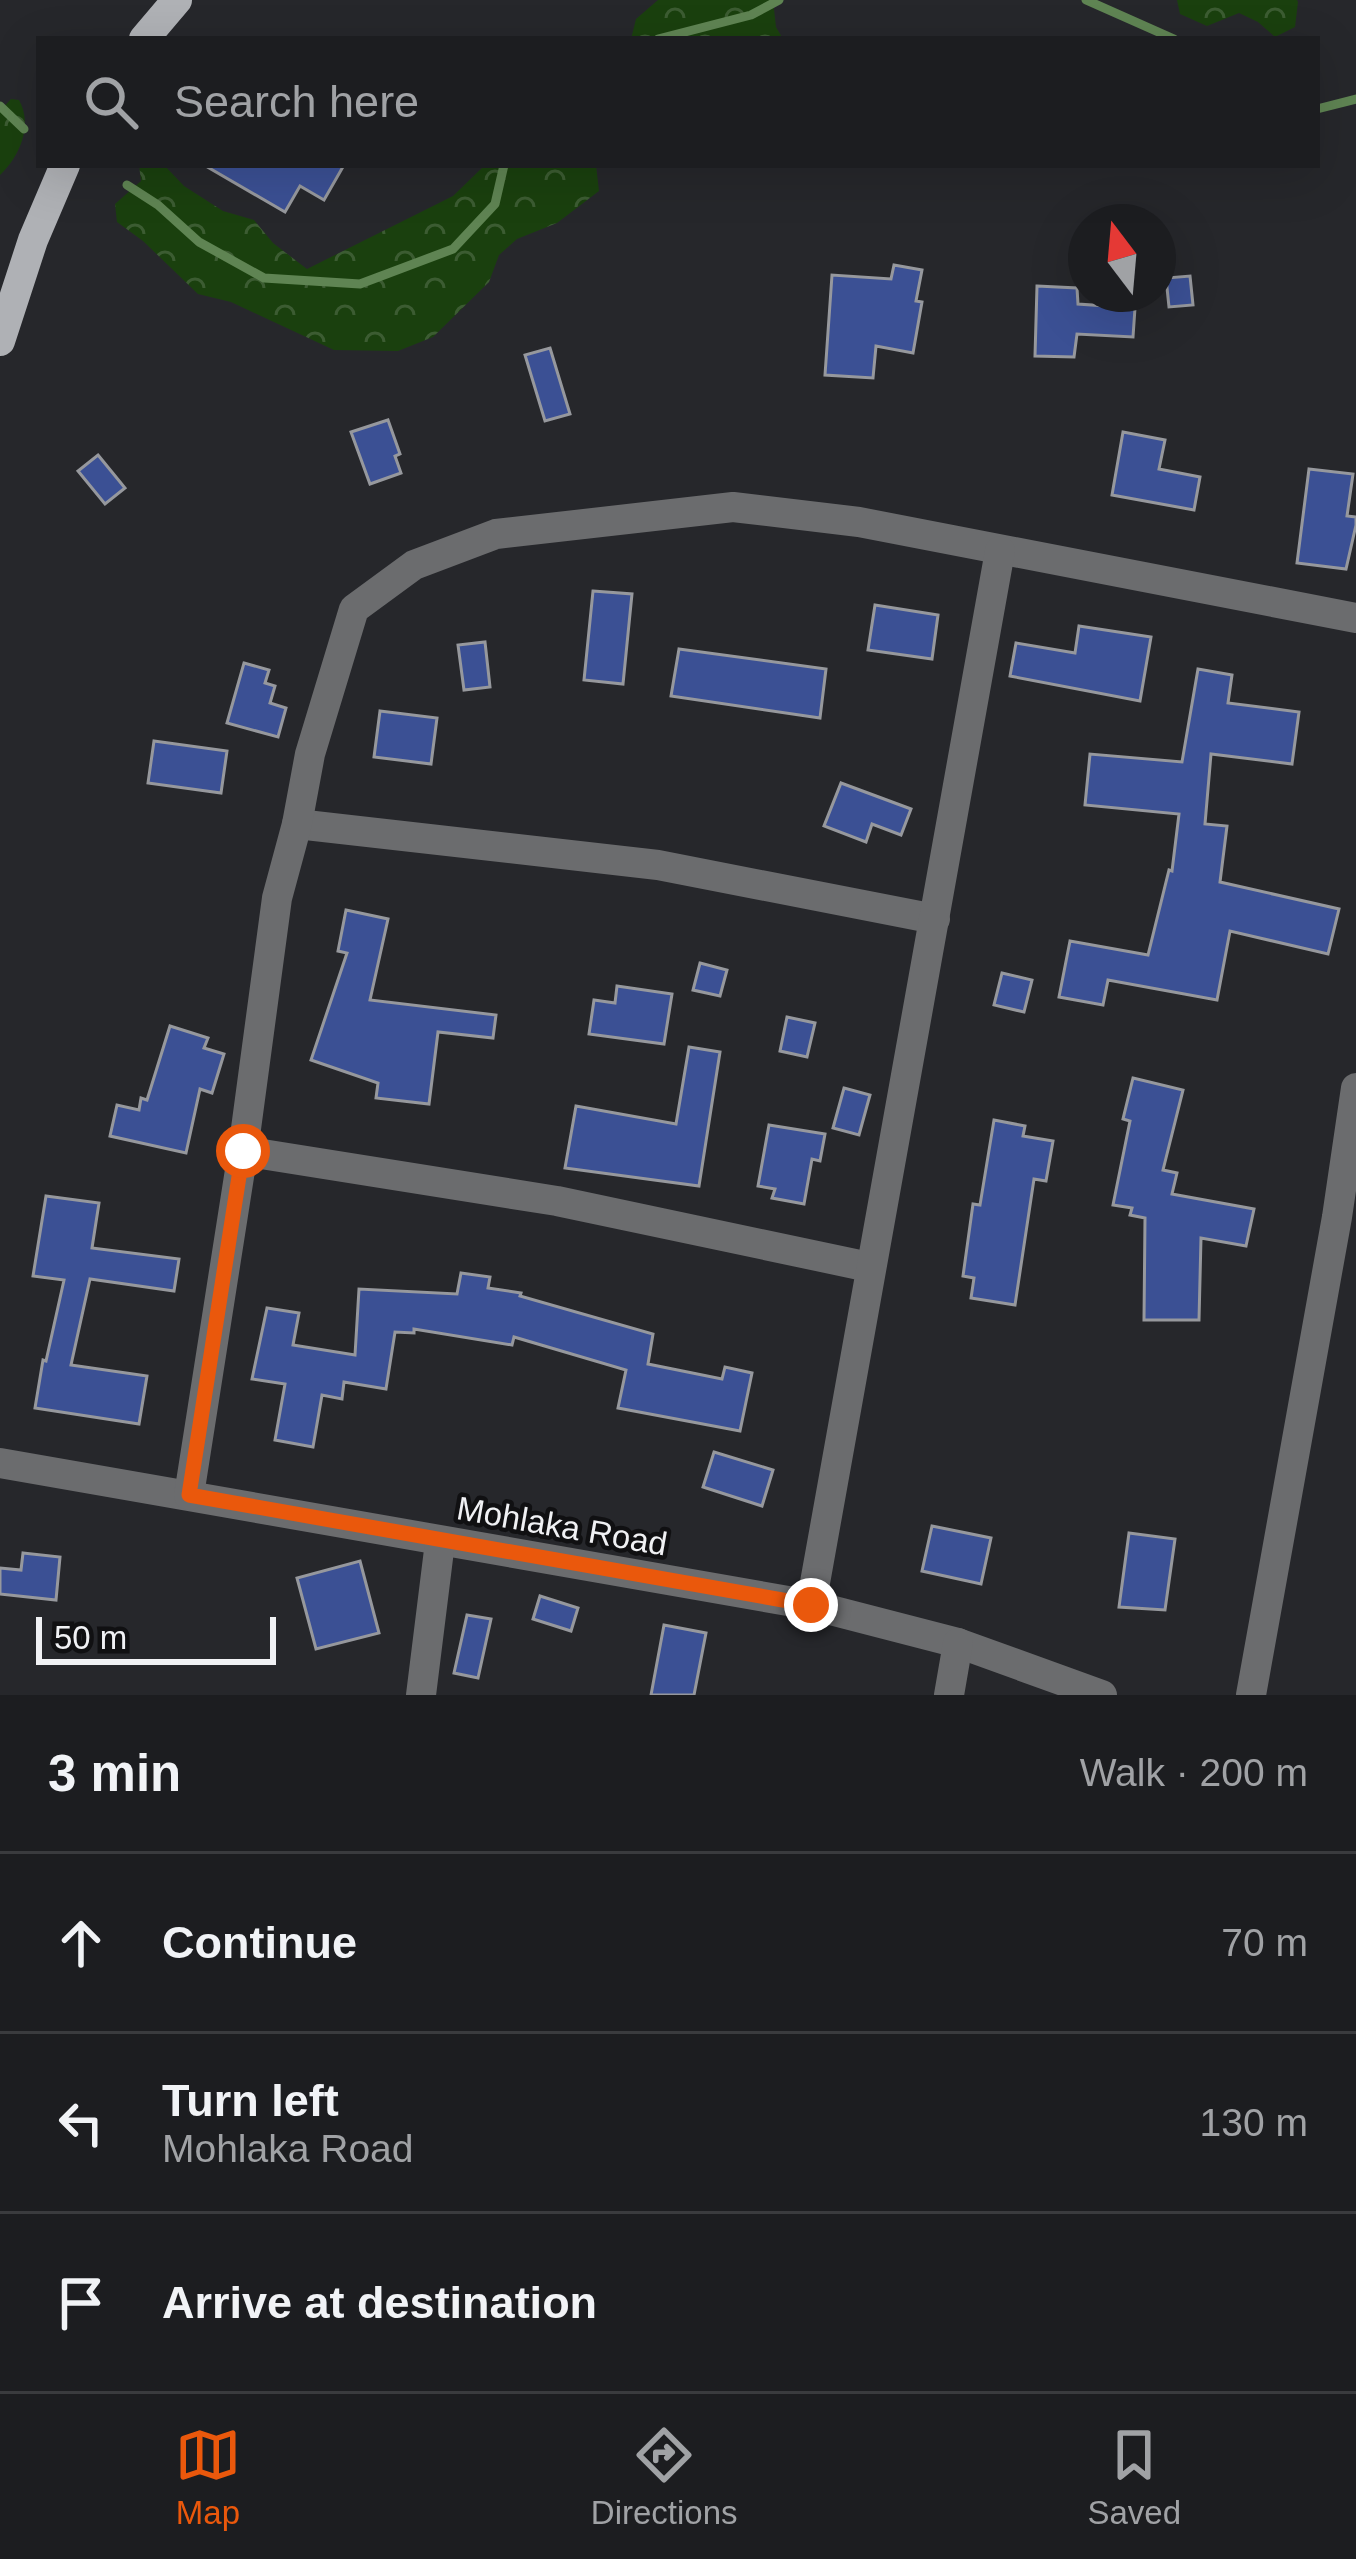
<!DOCTYPE html>
<meta charset="utf-8">
<style>
body{margin:0;font-family:Arial,sans-serif;background:#252629;color:#f1f3f6}
.compass{position:absolute;left:1068px;top:204px;width:108px;height:108px;border-radius:50%;background:#1c1d20;box-shadow:0 12px 48px #0002;rotate:344deg}
.scale{position:absolute;left:36px;bottom:30px;width:240px;box-sizing:border-box;padding-left:12px;border:6px solid #f0f1f4;border-top:0;font-size:33px;line-height:42px;white-space:nowrap;color:#f0f1f4;-webkit-text-stroke:9px #101012;paint-order:stroke}
.stop{position:absolute;width:36px;height:36px;margin:-27px;border:9px solid #ea580c;border-radius:50%;background:#fff}
.stop.end{background:#ea580c;border-color:#fff;box-shadow:0 3px 12px #0008}
.list{margin:0;padding:0;list-style:none}
h2{display:flex;justify-content:space-between;align-items:center;height:156px;margin:0;padding:0 48px;font-size:51px}
h2 small{font-size:39px;font-weight:400;color:#a0a2a5}
.list li{display:grid;grid-template-columns:78px 1fr auto;gap:36px;align-items:center;box-sizing:border-box;height:180px;padding:0 48px;border-top:3px solid #3a3b3e}
.list b{display:block;font-size:45px;white-space:nowrap}
.list p{margin:0;font-size:39px;white-space:nowrap;color:#a0a2a5}
.list em{font-size:39px;font-style:normal;color:#a0a2a5}
.icon{flex:none;width:66px;height:66px;fill:none;stroke:currentColor;stroke-width:2;stroke-linecap:round;stroke-linejoin:round}
.map{position:relative;flex:none;width:1356px;height:1695px;overflow:hidden}
.search{position:absolute;background:#1c1d20;box-shadow:0 12px 48px #0002;left:36px;right:36px;top:36px;height:132px;display:flex;align-items:center;gap:30px;box-sizing:border-box;padding:0 42px;border-radius:0px;color:#a0a2a5;font-size:45px}
.sheet{height:696px;background:#1c1d20}
nav{display:flex;justify-content:space-around;align-items:center;box-sizing:border-box;height:168px;border-top:3px solid #3a3b3e;background:#1c1d20;font-size:33px;color:#a0a2a5}
nav a{display:grid;justify-items:center;gap:6px}
nav .on{color:#ea580c}
.map>svg:first-child{display:block}
</style>
<div class="map">
<svg width="1356" height="1695" viewBox="0 0 1356 1695">
<defs>
<pattern id="forest-crowns" width="20" height="18" patternUnits="userSpaceOnUse" patternTransform="scale(3)"><rect width="20" height="18" fill="#1a400e"/><path d="M2 6a3 3 0 1 1 6 0M12 15a3 3 0 1 1 6 0" fill="none" stroke="#3c5c32"/></pattern>
</defs>
<rect width="100%" height="100%" fill="#26272b"/>
<!-- forest -->
<g fill="url(#forest-crowns)">
<polygon points="658,0 773,0 776,27 783,39 631,39 636,19"/>
<polygon points="1177,0 1297,0 1298,2 1295,27 1275,37 1258,22 1239,13 1207,26 1180,14"/>
<path d="M11,99L19,100C33,125 20,156 0,175V111Z"/>
<polygon points="139,165 164,165 184,186 223,211 254,220 273,243 307,269 453,196 485,165 596,165 599,191 557,223 517,239 499,255 489,282 433,337 398,351 334,350 231,302 198,294 143,241 117,222 115,204 141,181"/>
</g>
<g fill="none" stroke-linecap="round" stroke-linejoin="round">
<!-- stream -->
<g stroke="#5f8453" stroke-width="9">
<polyline points="1086,0 1174,39"/>
<polyline points="658,39 751,15 779,0"/>
<polyline points="0,106 24,129"/>
<polyline points="1317,109 1356,99"/>
<polyline points="127,185 158,205 199,242 264,278 360,284 453,249 495,204 504,165"/>
</g>
</g>
<!-- building -->
<g fill="#3b5094" stroke="#96989d" stroke-width="3">
<polygon points="204,165 344,165 324,200 300,186 285,212"/>
<polygon points="894,265 922,270 916,301 922,302 913,353 876,346 873,378 825,375 832,275 891,279"/>
<polygon points="1190,276 1193,305 1169,307 1166,278"/>
<polygon points="1037,286 1077,288 1078,304 1135,308 1133,337 1077,334 1074,357 1035,356"/>
<polygon points="550,348 570,414 545,421 525,355"/>
<polygon points="388,420 400,454 395,456 401,473 370,484 351,432"/>
<polygon points="1123,432 1165,440 1159,469 1200,477 1194,510 1112,495"/>
<polygon points="98,455 125,488 105,504 78,471"/>
<polygon points="1309,469 1353,474 1347,516 1356,517 1356,525 1346,569 1297,563"/>
<polygon points="593,591 632,594 623,684 584,680"/>
<polygon points="875,605 938,615 932,659 868,650"/>
<polygon points="1079,626 1151,637 1140,701 1010,676 1016,643 1075,653"/>
<polygon points="485,642 490,687 464,690 458,645"/>
<polygon points="679,649 826,669 820,718 671,696"/>
<polygon points="244,663 269,670 265,683 275,686 270,703 286,708 278,737 227,723"/>
<polygon points="1198,669 1232,675 1228,703 1299,712 1292,764 1211,754 1205,824 1227,826 1220,882 1339,909 1328,954 1230,931 1217,1000 1108,980 1103,1005 1059,997 1070,941 1148,955 1169,870 1172,871 1179,814 1085,805 1090,754 1182,762"/>
<polygon points="380,711 437,718 431,764 374,757"/>
<polygon points="154,741 227,751 221,793 148,783"/>
<polygon points="841,783 911,809 901,835 872,824 866,842 824,826"/>
<polygon points="346,910 388,919 370,1000 496,1015 493,1038 438,1032 429,1104 376,1098 378,1083 311,1060 347,953 338,951"/>
<polygon points="700,963 727,970 720,996 693,990"/>
<polygon points="1002,973 1032,980 1024,1012 994,1005"/>
<polygon points="617,986 672,994 664,1044 589,1034 594,1000 615,1003"/>
<polygon points="787,1017 815,1023 807,1057 780,1051"/>
<polygon points="170,1026 208,1038 204,1048 224,1054 212,1093 200,1089 186,1153 110,1136 117,1105 139,1110 141,1098 147,1100"/>
<polygon points="689,1047 720,1052 699,1186 565,1168 576,1106 676,1124"/>
<polygon points="1133,1078 1183,1090 1163,1170 1177,1173 1172,1194 1254,1209 1246,1246 1201,1238 1199,1320 1144,1320 1145,1218 1130,1215 1132,1208 1113,1205 1130,1121 1123,1119"/>
<polygon points="844,1088 870,1095 859,1135 833,1128"/>
<polygon points="994,1120 1025,1126 1023,1136 1053,1141 1046,1181 1034,1179 1015,1305 971,1298 974,1278 963,1276 973,1204 980,1205"/>
<polygon points="769,1125 825,1134 820,1161 812,1159 804,1204 772,1198 775,1189 758,1186"/>
<polygon points="46,1196 99,1203 92,1248 179,1259 174,1291 90,1279 71,1365 147,1376 139,1424 35,1408 43,1360 46,1361 64,1280 33,1276"/>
<polygon points="461,1273 490,1277 488,1288 521,1293 520,1296 653,1334 648,1364 722,1379 725,1367 752,1373 740,1431 618,1408 626,1370 514,1337 512,1345 414,1329 414,1333 395,1332 386,1389 344,1382 342,1399 322,1395 313,1447 275,1440 285,1384 252,1379 267,1308 299,1313 293,1345 355,1355 359,1289 457,1294"/>
<polygon points="714,1452 773,1470 762,1506 703,1487"/>
<polygon points="932,1526 991,1538 981,1584 922,1571"/>
<polygon points="1129,1533 1175,1539 1165,1610 1119,1607"/>
<polygon points="23,1553 60,1557 56,1600 0,1594 0,1568 21,1570"/>
<polygon points="360,1561 379,1633 316,1649 297,1578"/>
<polygon points="540,1596 578,1608 571,1631 533,1619"/>
<polygon points="467,1615 491,1619 478,1678 454,1673"/>
<polygon points="664,1625 706,1633 694,1695 651,1695"/>
</g>
<g fill="none" stroke-linecap="round" stroke-linejoin="round">
<!-- minor -->
<g stroke="#6b6c6e" stroke-width="30">
<polyline points="297,824 658,865 935,919"/>
<polyline points="243,1151 557,1201 869,1267"/>
<polyline points="0,1463 811,1605 958,1643 1102,1695"/>
<polyline points="189,1495 243,1151 277,898 297,824 310,754 354,609 414,565 496,534 733,507 859,522 1356,618"/>
<polyline points="811,1605 1000,551"/>
<polyline points="421,1695 440,1542"/>
<polyline points="949,1695 958,1643"/>
<polyline points="1251,1695 1337,1217 1356,1088"/>
</g>
<!-- major -->
<g stroke="#afb1b5" stroke-width="30">
<polyline points="144,39 177,0"/>
<polyline points="0,341 33,240 65,165"/>
</g>
</g>
<g fill="none" stroke-linecap="round" stroke-linejoin="round">
<!-- route -->
<polyline stroke="#ea580c" stroke-width="15" points="243,1151 189,1495 811,1605"/>
</g>
<g text-anchor="middle" dominant-baseline="central" stroke-width="9" stroke-linejoin="round" paint-order="stroke">
<!-- street labels -->
<g font-size="33" fill="#f0f1f4" stroke="#101012">
<text transform="translate(562 1526) rotate(10)">Mohlaka Road</text>
</g>
</g>
</svg>
<svg class="compass" viewBox="-18 -18 36 36"><path d="M0-13l5 13h-10z" fill="#e53935"/><path d="M0 13l5-13h-10z" fill="#a0a2a5"/></svg>
<div class="scale">50 m</div>
<div class="stop" style="left:243px;top:1151px"></div>
<div class="stop end" style="left:811px;top:1605px"></div>
<div class="search"><svg class="icon" aria-label="search" viewBox="0 0 24 24"><circle cx="10" cy="10" r="6"/><path d="M15 15l6 6"/></svg>Search here</div>
</div>
<section class="sheet">
<h2>3 min<small>Walk · 200 m</small></h2>
<ul class="list">
<li><svg class="icon" aria-label="ahead" viewBox="0 0 24 24"><path d="M12 20V5M6 11l6-6 6 6"/></svg><div><b>Continue</b></div><em>70 m</em></li>
<li><svg class="icon" aria-label="left" viewBox="0 0 24 24"><path d="M17 20v-9H6M10 6l-5 5 5 5"/></svg><div><b>Turn left</b><p>Mohlaka Road</p></div><em>130 m</em></li>
<li><svg class="icon" aria-label="arrive" viewBox="0 0 24 24"><path d="M6 21V4h12l-3 4 3 4H6"/></svg><div><b>Arrive at destination</b></div></li>
</ul>
</section>
<nav>
<a class="on"><svg class="icon" aria-label="map" viewBox="0 0 24 24"><path d="M3 6l6-2 6 2 6-2v14l-6 2-6-2-6 2zM9 4v14M15 6v14"/></svg>Map</a>
<a><svg class="icon" aria-label="directions" viewBox="0 0 24 24"><path d="M12 3l9 9-9 9-9-9zM9 14v-3h6M13 9l2 2-2 2"/></svg>Directions</a>
<a><svg class="icon" aria-label="saved" viewBox="0 0 24 24"><path d="M7 4h10v16l-5-4-5 4z"/></svg>Saved</a>
</nav>
